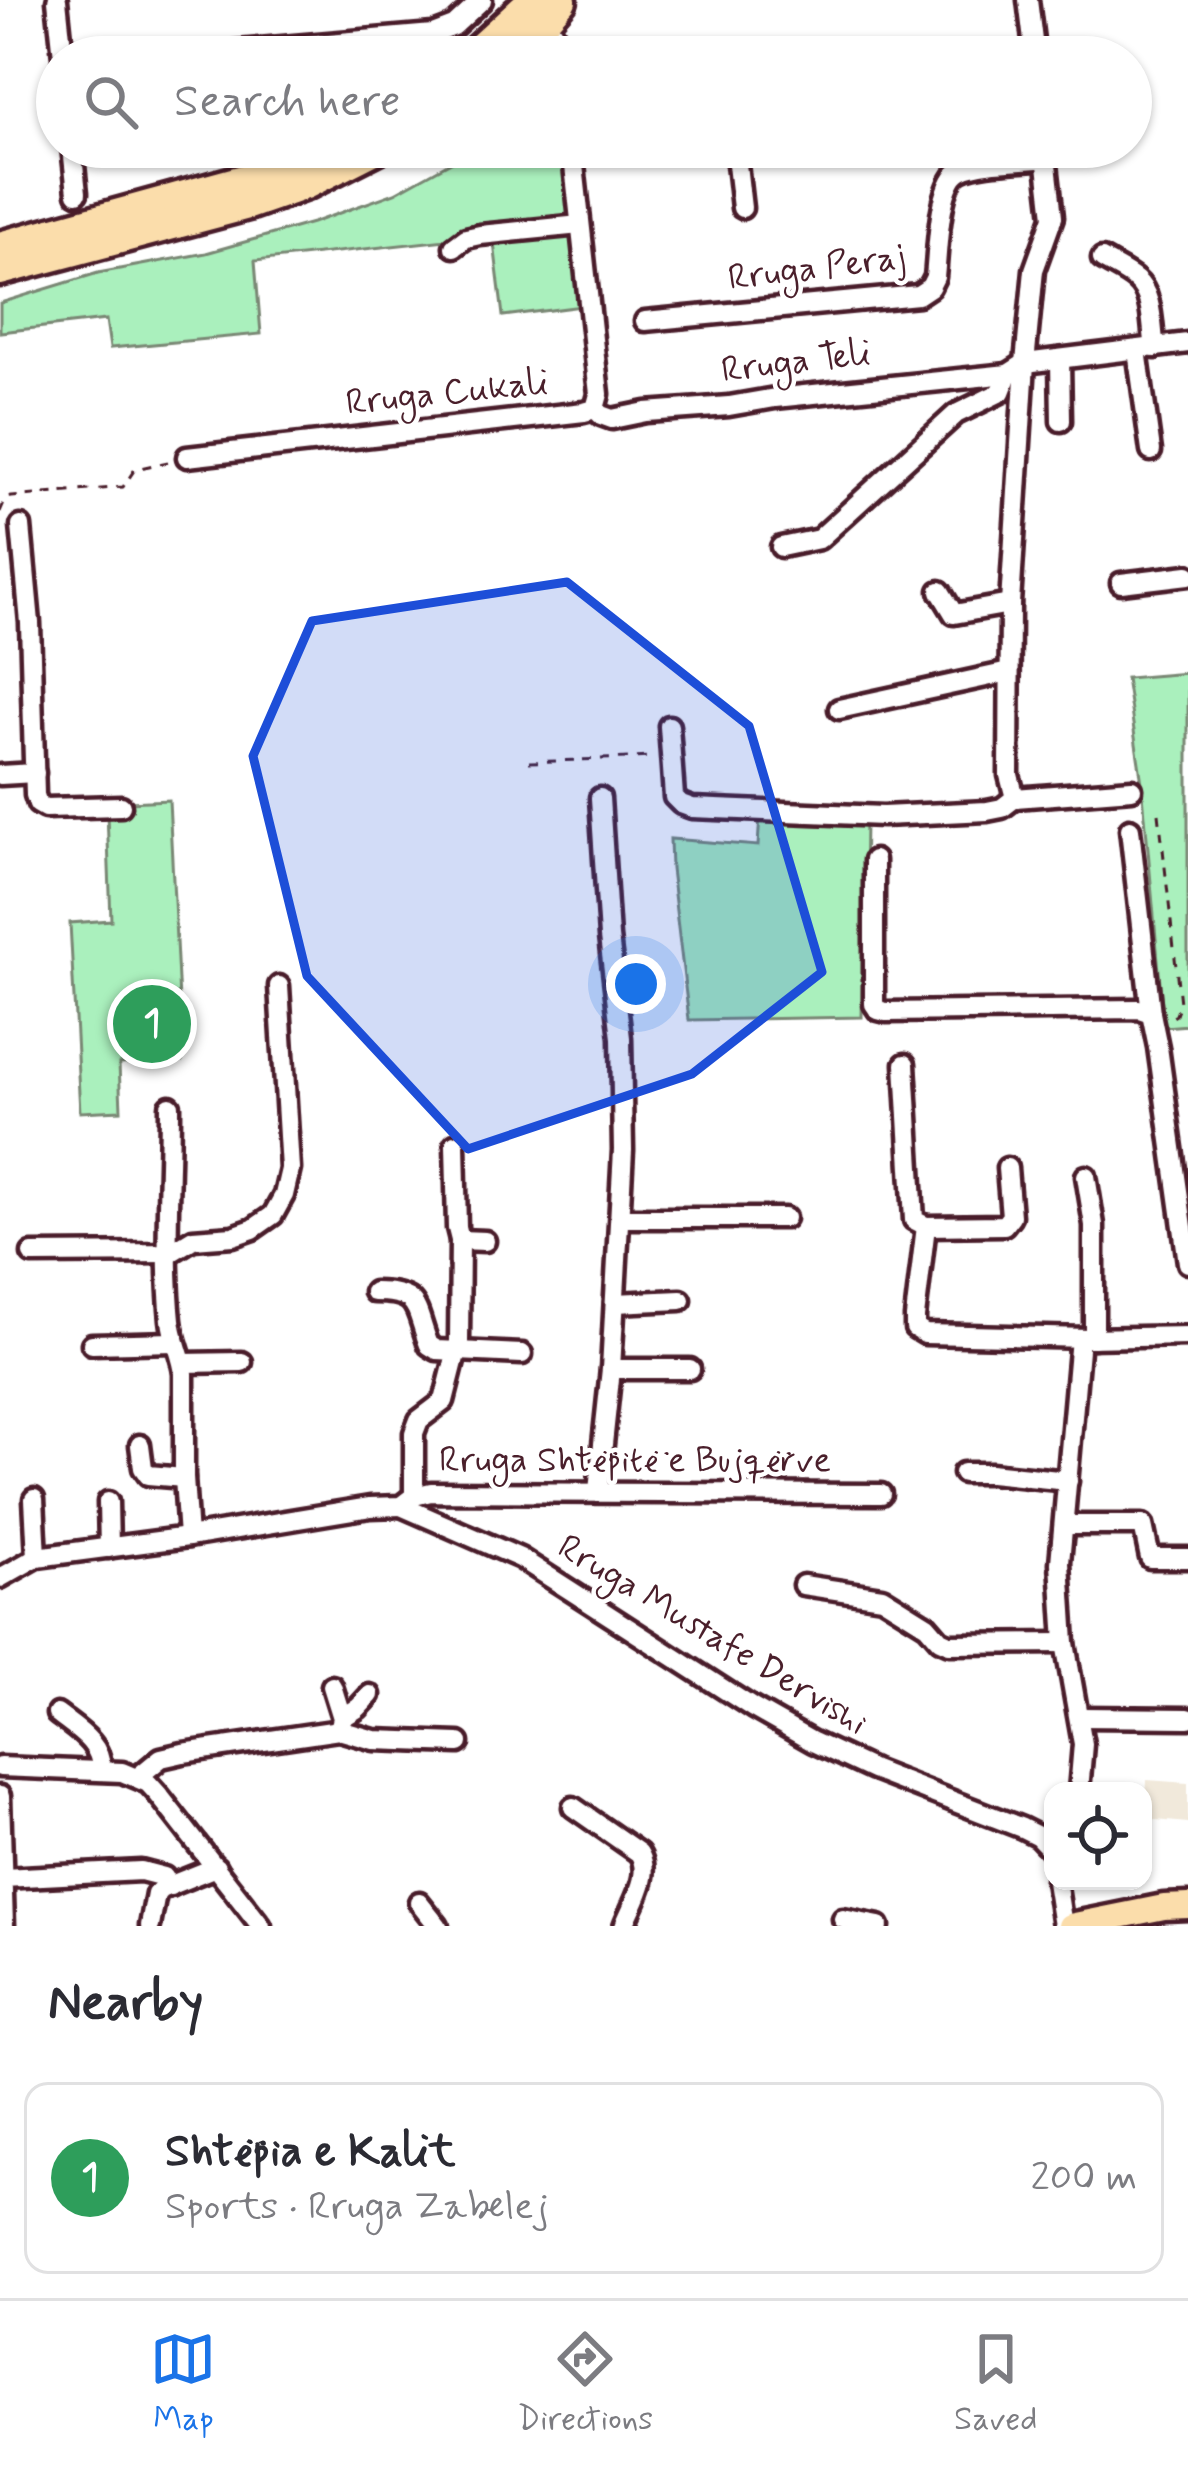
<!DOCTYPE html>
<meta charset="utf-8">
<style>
body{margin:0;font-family:Mynerve,sans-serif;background:#f7f7f7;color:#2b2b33}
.controls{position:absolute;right:36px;bottom:36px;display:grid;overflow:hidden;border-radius:24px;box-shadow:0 3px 9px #0004}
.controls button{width:108px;height:108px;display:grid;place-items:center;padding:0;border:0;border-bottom:3px solid #e1e1e2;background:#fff;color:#2b2b33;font:60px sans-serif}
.you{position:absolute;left:636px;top:984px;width:42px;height:42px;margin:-30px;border:9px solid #fff;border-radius:50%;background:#1a73e8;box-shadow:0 0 0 18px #1a73e833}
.badge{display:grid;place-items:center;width:78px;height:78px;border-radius:50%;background:#1a73e8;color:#fff;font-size:39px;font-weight:700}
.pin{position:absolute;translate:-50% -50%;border:6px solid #fff;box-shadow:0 3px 12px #0006}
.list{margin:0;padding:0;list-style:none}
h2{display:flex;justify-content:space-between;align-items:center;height:156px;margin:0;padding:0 48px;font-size:51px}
h2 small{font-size:39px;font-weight:400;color:#7c7c81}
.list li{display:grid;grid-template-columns:78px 1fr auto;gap:36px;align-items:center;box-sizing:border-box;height:192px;margin:0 24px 24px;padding:0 24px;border:3px solid #e1e1e2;border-radius:24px}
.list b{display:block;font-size:45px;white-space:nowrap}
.list p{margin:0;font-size:39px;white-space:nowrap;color:#7c7c81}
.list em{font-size:39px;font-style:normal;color:#7c7c81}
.icon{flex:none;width:66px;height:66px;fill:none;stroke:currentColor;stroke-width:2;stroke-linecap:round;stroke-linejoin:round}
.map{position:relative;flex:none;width:1188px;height:1926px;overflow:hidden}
.search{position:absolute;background:#fff;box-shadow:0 3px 9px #0004;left:36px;right:36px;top:36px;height:132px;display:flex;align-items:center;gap:30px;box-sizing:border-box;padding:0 42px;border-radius:66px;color:#7c7c81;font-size:45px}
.sheet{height:372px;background:#fff}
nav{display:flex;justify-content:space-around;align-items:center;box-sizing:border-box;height:168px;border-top:3px solid #e1e1e2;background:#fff;font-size:33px;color:#7c7c81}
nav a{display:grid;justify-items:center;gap:6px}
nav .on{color:#1a73e8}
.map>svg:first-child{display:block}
</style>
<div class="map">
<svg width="1188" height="1926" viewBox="0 0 1188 1926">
<rect width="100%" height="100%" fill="#fff"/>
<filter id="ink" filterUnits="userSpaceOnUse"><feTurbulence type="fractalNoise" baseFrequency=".00833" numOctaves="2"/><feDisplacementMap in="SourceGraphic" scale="24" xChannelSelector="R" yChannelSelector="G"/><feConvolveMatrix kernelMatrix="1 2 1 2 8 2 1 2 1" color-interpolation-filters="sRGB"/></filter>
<g filter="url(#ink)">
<!-- built -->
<polygon fill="#f1e9db" points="1147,1780 1188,1783 1188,1823 1145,1819"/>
<!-- green -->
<g fill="#aaf0bd" stroke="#7a8874" stroke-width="3">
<polygon points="478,147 565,147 573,226 255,261 261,334 110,348 106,320 0,332 0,303 98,273 206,253 312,223 395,193"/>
<polygon points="571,237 582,306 503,316 494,243"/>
<polygon points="1188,673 1188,1025 1164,1027 1142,783 1126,678"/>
<polygon points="169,800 182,1061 119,1064 121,1110 80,1112 70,923 111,920 107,813 128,802"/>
<polygon points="760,815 865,820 862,1017 689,1020 671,869 670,839 758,846"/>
</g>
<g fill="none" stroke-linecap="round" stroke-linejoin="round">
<!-- minor casing -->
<g stroke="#4a1f2b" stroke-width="27">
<g id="minor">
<polyline points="57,0 63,57"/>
<polyline points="1028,0 1035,57"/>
<polyline points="544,19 557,39 560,57"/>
<polyline points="167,57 433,34 454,26 482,0"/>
<polyline points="72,147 77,193"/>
<polyline points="735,147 742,208"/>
<polyline points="454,247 466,238 480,235 580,225"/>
<path d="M1102,259C1113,266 1127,272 1136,280C1154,295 1151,327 1155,348"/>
<path d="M645,321L918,295L930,287L935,277C938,253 938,182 961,170C981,160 1023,161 1046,158"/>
<polyline points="1137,350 1151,451"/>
<polyline points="1060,359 1061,421"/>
<polyline points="595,409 601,415 612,419 646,412 729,406 775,398 1008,374"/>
<polyline points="187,457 584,412 595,409 599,394 572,147"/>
<polyline points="21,526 30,623 35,795 38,804 45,808 121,806"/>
<polyline points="781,547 819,539 956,414 1001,392 1008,374 1025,363 1188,343"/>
<polyline points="1121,583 1188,575"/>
<polyline points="940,591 954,614 1010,604"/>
<polyline points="839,709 1009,672"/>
<polyline points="669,726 674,797 681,804 692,808 883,816 987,811 1002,808 1015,798"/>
<polyline points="0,775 35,773"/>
<polyline points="1015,798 1009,775 1010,604 1025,363 1034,270 1053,217 1045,147"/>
<polyline points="1015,798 1132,789"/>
<polyline points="1130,829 1151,1013 1158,1047 1188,1263"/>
<polyline points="874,860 874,1004 878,1010 886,1012 1139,1009 1151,1013"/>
<polyline points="905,1064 914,1220 926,1226 1004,1225 1011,1216 1007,1168"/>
<path d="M170,1106C170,1176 164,1251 171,1320C173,1340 182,1355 184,1374V1478L188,1537"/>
<polyline points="1086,1176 1094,1225 1094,1338"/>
<polyline points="620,1218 785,1218"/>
<polyline points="926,1226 915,1317 915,1328 925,1334 1088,1338 1188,1336"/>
<polyline points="460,1240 485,1241"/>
<polyline points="32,1254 170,1253 193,1239 233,1236 253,1229 273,1215 284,1195 290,1169 279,986"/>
<path d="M374,1292C422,1292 414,1307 429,1345L437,1350L522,1354"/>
<polyline points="615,1303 681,1300"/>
<polyline points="92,1344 174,1342"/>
<polyline points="183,1363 242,1362"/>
<polyline points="611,1369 690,1369"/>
<polyline points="140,1445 143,1468 148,1475 184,1478"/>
<polyline points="963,1473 990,1473 1068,1481"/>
<polyline points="598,1491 611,1369 623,1150 621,1038 609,937 600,798"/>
<polyline points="414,1496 414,1433 419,1420 444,1401 459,1342 460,1240 457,1228 455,1144"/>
<polyline points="34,1499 37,1557"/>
<polyline points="108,1502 109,1548"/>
<polyline points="401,1506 520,1558 753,1708 813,1742 873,1770 1022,1828 1038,1836 1053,1852"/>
<polyline points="1064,1525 1143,1525 1150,1558 1188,1558"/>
<polyline points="0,1578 37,1557 188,1537 370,1507 401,1506 414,1496 431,1492 881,1494"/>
<polyline points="803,1585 882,1597 927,1625 940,1640 949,1644 1065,1643"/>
<polyline points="332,1686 342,1718 339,1730"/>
<path d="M57,1714C76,1729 102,1743 101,1770"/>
<polyline points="1080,1717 1188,1718"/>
<polyline points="342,1718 358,1708 370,1695"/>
<polyline points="0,1767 122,1772 148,1783 158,1794 261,1926"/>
<polyline points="138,1777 161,1758 183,1753 339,1730 374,1740 459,1743"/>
<polyline points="1079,1791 1083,1744 1065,1643 1060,1563 1080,1338"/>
<polyline points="0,1796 4,1926"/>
<path d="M573,1807L639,1853C653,1875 632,1904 624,1926"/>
<polyline points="3,1878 141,1871 164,1877 170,1886"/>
<polyline points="1056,1881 1063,1926"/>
<polyline points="419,1902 438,1926"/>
<polyline points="843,1919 879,1926"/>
<polyline points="150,1926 156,1894 161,1889 216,1867"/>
</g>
</g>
<!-- major casing -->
<g stroke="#4a1f2b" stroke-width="33">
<polyline id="major" points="1070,1926 1164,1907 1188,1906"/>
</g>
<!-- highway casing -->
<g stroke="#4a1f2b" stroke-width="39">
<g id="highway">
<polyline points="471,57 533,0"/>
<polyline points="506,57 533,32 561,0"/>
<polyline points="0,247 251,178 331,147"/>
<polyline points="0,270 248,204 305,184 378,147"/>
</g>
</g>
<!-- path -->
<g stroke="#4a1f2b" stroke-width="3" stroke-dasharray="9 9" stroke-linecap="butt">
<polyline points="0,512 6,498 12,497 123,487 135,469 168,462"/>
<polyline points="529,762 653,757"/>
<polyline points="1159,813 1180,1003 1176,1015 1168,1020"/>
</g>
<!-- minor -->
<use href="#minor" stroke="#fff" stroke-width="18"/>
<!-- major -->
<use href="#major" stroke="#fbddab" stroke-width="24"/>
<!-- highway -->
<use href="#highway" stroke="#fbddab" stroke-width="30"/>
</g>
</g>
<!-- marked area -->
<path fill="#1d4ed8" fill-opacity="0.2" stroke="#1d4ed8" stroke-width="9" stroke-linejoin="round" d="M567,582L749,726L822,972L692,1074L468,1149L307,976L253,756L312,621Z"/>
<g text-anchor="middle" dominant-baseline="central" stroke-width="9" stroke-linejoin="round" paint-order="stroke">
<!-- street labels -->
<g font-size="36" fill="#4a1f2b" stroke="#fff">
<text transform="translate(817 269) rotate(-7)">Rruga Peraj</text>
<text transform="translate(796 363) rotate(-7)">Rruga Teli</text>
<text transform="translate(447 394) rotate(-6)">Rruga Cukali</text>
<text x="635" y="1461">Rruga Shtëpitë e Bujqërve</text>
<text transform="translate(712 1636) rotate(31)">Rruga Mustafe Dervishi</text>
</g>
</g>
</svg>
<div class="controls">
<button><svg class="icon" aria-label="locate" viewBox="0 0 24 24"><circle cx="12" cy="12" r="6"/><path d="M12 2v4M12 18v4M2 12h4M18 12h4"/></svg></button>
</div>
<div class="you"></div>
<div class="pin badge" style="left:152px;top:1024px;background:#2e9e5b">1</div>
<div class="search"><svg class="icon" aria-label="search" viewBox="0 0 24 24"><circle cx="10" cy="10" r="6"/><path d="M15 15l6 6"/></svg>Search here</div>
</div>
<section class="sheet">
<h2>Nearby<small></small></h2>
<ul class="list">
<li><span class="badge" style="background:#2e9e5b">1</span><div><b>Shtëpia e Kalit</b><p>Sports · Rruga Zabelej</p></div><em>200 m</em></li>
</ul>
</section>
<nav>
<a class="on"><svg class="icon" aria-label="map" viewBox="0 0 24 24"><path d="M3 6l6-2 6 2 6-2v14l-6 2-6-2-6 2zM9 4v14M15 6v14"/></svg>Map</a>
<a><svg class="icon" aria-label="directions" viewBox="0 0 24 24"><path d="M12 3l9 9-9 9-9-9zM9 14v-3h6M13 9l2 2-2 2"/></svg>Directions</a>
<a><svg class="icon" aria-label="saved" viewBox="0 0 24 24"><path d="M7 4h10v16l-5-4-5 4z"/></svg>Saved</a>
</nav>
